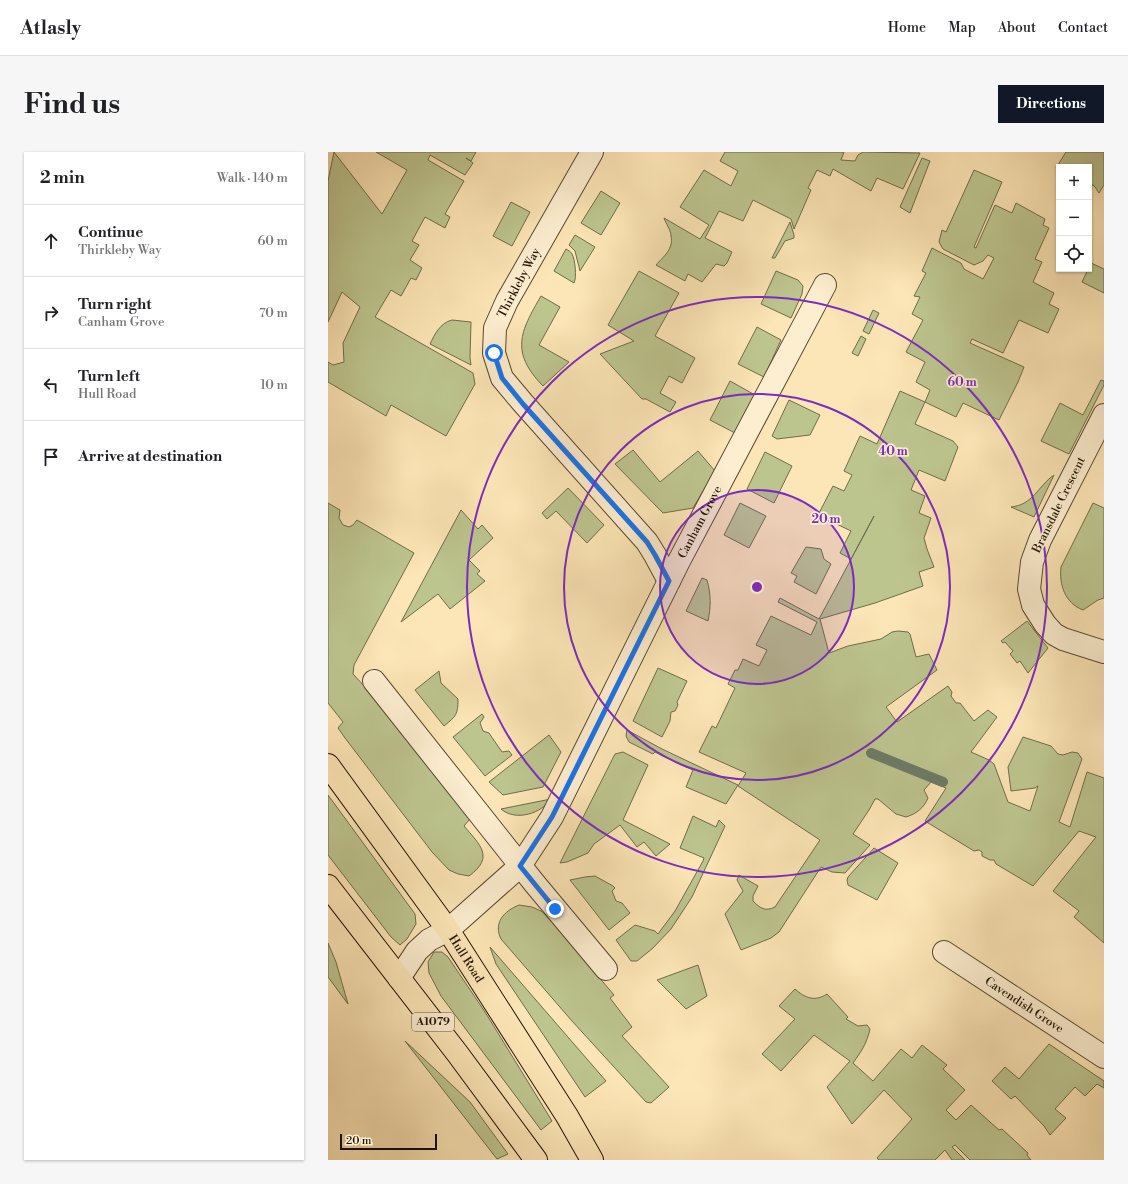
<!DOCTYPE html>
<meta charset="utf-8">
<style>
body{margin:0;font-family:"Libre Bodoni",serif;background:#f6f6f6;color:#202124}
.controls{position:absolute;right:12px;top:12px;display:grid;overflow:hidden;border-radius:0px;box-shadow:0 1px 3px #0004}
.controls button{width:36px;height:36px;display:grid;place-items:center;padding:0;border:0;border-bottom:1px solid #e0e0e0;background:#fff;color:#202124;font:20px sans-serif}
.scale{position:absolute;left:12px;bottom:10px;width:97px;box-sizing:border-box;padding-left:4px;border:2px solid #211304;border-top:0;font-size:11px;line-height:14px;white-space:nowrap;color:#211304;-webkit-text-stroke:3px #fdeed0;paint-order:stroke}
.stop{position:absolute;width:12px;height:12px;margin:-9px;border:3px solid #1a73e8;border-radius:50%;background:#fff}
.stop.end{background:#1a73e8;border-color:#fff;box-shadow:0 1px 4px #0008}
.list{margin:0;padding:0;list-style:none}
h2{display:flex;justify-content:space-between;align-items:center;height:52px;margin:0;padding:0 16px;font-size:17px}
h2 small{font-size:13px;font-weight:400;color:#757577}
.list li{display:grid;grid-template-columns:26px 1fr auto;gap:12px;align-items:center;box-sizing:border-box;height:72px;padding:0 16px;border-top:1px solid #e0e0e0}
.list b{display:block;font-size:15px;white-space:nowrap}
.list p{margin:0;font-size:13px;white-space:nowrap;color:#757577}
.list em{font-size:13px;font-style:normal;color:#757577}
.icon{flex:none;width:22px;height:22px;fill:none;stroke:currentColor;stroke-width:2;stroke-linecap:round;stroke-linejoin:round}
.map{position:relative;flex:none;width:776px;height:1008px;overflow:hidden;border-radius:0px}
header{display:flex;align-items:center;gap:24px;box-sizing:border-box;height:56px;padding:0 20px;background:#fff;border-bottom:1px solid #e0e0e0}
header strong{font-size:19px}
nav{display:flex;gap:22px;margin-inline-start:auto;font-size:14px}
.intro{display:flex;align-items:center;justify-content:space-between;box-sizing:border-box;height:96px;padding:0 24px}
h1{margin:0;font-size:28px}
.button{padding:10px 18px;border-radius:0px;background:#111827;color:#fff;font-size:14px;font-weight:700}
main{display:flex;gap:24px;padding:0 24px}
aside{flex:1;background:#fff;border-radius:0px;box-shadow:0 1px 3px #0004}
.map>svg:first-child{display:block}
</style>
<header>
<strong>Atlasly</strong>
<nav><a>Home</a><a>Map</a><a>About</a><a>Contact</a></nav>
</header>
<div class="intro"><h1>Find us</h1><a class="button">Directions</a></div>
<main>
<aside>
<h2>2 min<small>Walk · 140 m</small></h2>
<ul class="list">
<li><svg class="icon" aria-label="ahead" viewBox="0 0 24 24"><path d="M12 20V5M6 11l6-6 6 6"/></svg><div><b>Continue</b><p>Thirkleby Way</p></div><em>60 m</em></li>
<li><svg class="icon" aria-label="right" viewBox="0 0 24 24"><path d="M7 20v-9h11M14 6l5 5-5 5"/></svg><div><b>Turn right</b><p>Canham Grove</p></div><em>70 m</em></li>
<li><svg class="icon" aria-label="left" viewBox="0 0 24 24"><path d="M17 20v-9H6M10 6l-5 5 5 5"/></svg><div><b>Turn left</b><p>Hull Road</p></div><em>10 m</em></li>
<li><svg class="icon" aria-label="arrive" viewBox="0 0 24 24"><path d="M6 21V4h12l-3 4 3 4H6"/></svg><div><b>Arrive at destination</b></div></li>
</ul>
</aside>
<div class="map">
<svg width="776" height="1008" viewBox="0 0 776 1008">
<rect width="100%" height="100%" fill="#fce5b6"/>
<filter id="stains"><feTurbulence type="fractalNoise" baseFrequency=".005" numOctaves="4"/><feColorMatrix values="0 0 0 0 .2 0 0 0 0 .09 0 0 0 0 .02 0 0 0 .5 -.17"/></filter>
<radialGradient id="worn" r=".72"><stop offset=".6" stop-color="#630" stop-opacity="0"/><stop offset="1" stop-color="#630" stop-opacity=".3"/></radialGradient>
<!-- green -->
<g fill="#bdc58f" stroke="#6f6c4a">
<polygon points="6,0 54,62 79,18 48,0 148,0 143,9 138,6 145,11 137,23 102,3 100,8 136,29 117,62 122,65 117,76 97,65 84,89 91,93 82,108 94,116 88,128 83,126 73,144 63,138 47,165 145,221 147,232 118,284 63,253 58,264 0,230 0,210 5,213 16,210 15,191 32,155 14,140 0,170 0,29"/>
<path d="M397,0H516L513,8L527,9L530,3L535,0L592,1L575,37L549,26L543,39L505,17L502,24L489,18L480,36L483,38L466,77L463,67L425,48L415,69L391,59L377,86L404,100L399,111L396,114L388,112L374,130L360,122L357,129L328,113C335,105 346,97 343,84C343,78 338,72 336,66L372,87L381,73L352,55L376,18L403,34L410,19L392,9Z"/>
<path d="M738,0H776V33L771,41C769,39 768,35 765,33L761,34V15H731V17L728,16Z"/>
<polygon points="594,6 602,9 582,61 572,55"/>
<path d="M646,18L674,30L646,95L648,96L667,53L684,61L688,51L717,67L715,73L721,76L707,107L714,110L705,130L726,141L721,152L731,157L720,181L691,168L675,201L644,187L642,191L696,215L690,230L671,268L635,251L628,265L597,250L587,272L625,289L630,295L617,329L591,318L583,338L597,344L591,361L603,366L596,386L599,397L606,415L591,420L595,434L547,451L492,467L501,501L520,494L553,487L564,480L570,479L580,480L582,482L588,505L601,502L609,518L558,555L569,570L620,534L624,540L623,544L628,551H632L646,569L660,558L669,565L643,600L661,608L666,612L680,650L702,659L710,634L707,636L683,639L680,615L695,585L723,594L730,602L735,603L744,600L750,601L754,607L731,670L742,675L759,620L776,626V791L746,765L751,759L725,739L768,685L751,679L705,734L668,712L666,708H662L654,704V700L651,698L646,699L597,669L618,636L603,630L596,638L600,646C596,656 588,662 578,665L568,662L550,647H547L541,658L525,682L542,693L517,721L504,720L493,715L451,780L443,786L413,798L397,762L415,739L409,728L411,723L430,734L425,744V749C432,756 437,760 447,755L492,688L410,634L418,621L371,600L384,574L388,576L407,536L400,532L407,518H410L415,507L431,514L439,498L428,493L443,464L483,483L489,470L450,450L452,446L491,467L543,370L546,364L523,407L512,401L523,379L490,363L505,334L516,339L524,323L516,319L532,284L549,292L572,239L597,250L602,238L588,230L597,210L578,200L595,168L584,162L592,145L586,144L598,121L594,119L604,96L633,111L636,117L655,127L666,106L660,103L655,109L646,113L615,97L611,90L614,78L618,80Z"/>
<polygon points="273,39 292,51 273,83 253,71"/>
<polygon points="183,50 202,60 184,94 165,84"/>
<polygon points="462,70 466,83 466,86 457,89 447,106 444,106"/>
<polygon points="247,83 267,95 252,119 247,99 241,93"/>
<path d="M238,97C240,98 243,100 244,102C247,107 249,125 246,131L226,119Z"/>
<polygon points="763,111 776,117 776,141 754,130"/>
<polygon points="311,119 351,141 327,184 367,206 354,231 341,224 332,241 348,250 342,260 318,247 314,247 272,202 306,189 280,173"/>
<polygon points="448,119 470,128 475,134 474,142 463,166 433,152"/>
<path d="M213,144L232,155L211,193L241,210L215,234C182,200 192,180 213,144Z"/>
<polygon points="545,158 551,161 541,182 535,179"/>
<path d="M124,168L143,170L142,206L143,213L102,192C107,182 112,171 124,168Z"/>
<polygon points="429,175 453,188 436,225 410,212"/>
<polygon points="533,184 538,187 530,204 524,201"/>
<polygon points="773,228 776,229 776,233 741,302 713,289 732,251 755,263"/>
<polygon points="402,229 427,243 407,281 382,268"/>
<polygon points="461,248 492,263 482,283 449,287 444,284"/>
<polygon points="305,298 332,330 370,299 387,319 365,356 335,361 287,312"/>
<polygon points="437,300 464,314 446,351 419,337"/>
<path d="M726,323L706,365L683,355C705,353 710,334 726,323Z"/>
<polygon points="240,336 276,373 259,391 228,359 219,367 214,361"/>
<path d="M0,351L12,358L11,366L15,373L21,375L25,373L29,368L86,401L26,513L25,522L39,537L142,667L136,674C152,693 167,705 141,724L130,722L121,718L104,700L17,586L10,576L15,570L0,551Z"/>
<polygon points="412,351 438,364 421,396 396,383"/>
<path d="M765,351L776,356V446L770,448L755,458C737,451 731,433 733,415Z"/>
<polygon points="133,358 150,377 154,373 165,386 141,408 152,419 149,422 157,429 122,457 110,442 73,470"/>
<polygon points="478,395 493,397 496,407 503,412 488,442 466,430 469,424 463,421"/>
<path d="M374,426L379,428C383,442 383,455 380,469L358,459Z"/>
<polygon points="699,469 720,496 700,521 692,509 689,511 682,502 685,499 677,490 675,491 673,489"/>
<polygon points="330,516 359,529 349,550 350,553 347,559 343,560 342,569 334,585 305,569"/>
<path d="M111,519L113,531L130,547C130,563 128,564 116,574L87,538Z"/>
<polygon points="154,562 156,565 152,571 155,579 161,581 174,600 181,599 184,603 157,624 125,585"/>
<polygon points="299,578 334,597 410,633 398,652 358,635 365,618 327,600 325,602 301,590 298,584"/>
<polygon points="221,583 233,600 215,635 175,643 161,630"/>
<polygon points="295,600 320,613 295,668 342,692 328,704 316,690 309,695 292,673 266,692 260,701 239,710 232,711 287,602"/>
<polygon points="0,643 87,762 88,772 79,787 72,793 63,785 0,703"/>
<path d="M223,647C214,661 188,670 173,657Z"/>
<polygon points="365,664 388,675 391,668 397,674 364,745 343,777 325,796 309,809 303,809 288,788 307,773 327,779 330,782 347,759 375,709 376,706 352,696"/>
<polygon points="546,696 570,711 549,748 520,733 519,728 520,725"/>
<polygon points="267,724 285,734 287,736 284,739 288,749 294,751 302,761 281,778 242,728 257,725"/>
<path d="M191,753L204,755L213,759L219,764L237,785L286,843L282,846L304,875L294,884L341,935L323,951L318,950L244,869L173,787C165,771 176,759 191,753Z"/>
<polygon points="0,791 8,810 20,852 0,825"/>
<polygon points="162,795 278,929 257,945 168,812"/>
<polygon points="106,800 114,800 120,805 157,860 224,969 213,978 113,844 101,821 100,810"/>
<polygon points="370,813 379,844 358,857 329,828"/>
<path d="M467,837C477,846 487,850 499,842L520,865L518,867L530,874L539,873L542,877C539,891 533,900 525,911L545,929L573,897L584,906L594,893L619,913L615,917L637,938L618,958L628,968L643,953L671,978L674,977L700,1001L699,1003L703,1008H642L627,993L624,995L637,1008H624L617,998L607,1008H551L549,1006L584,967L556,938L524,972L499,935L522,909L486,883L453,919L434,902L467,867L451,854Z"/>
<polygon points="77,889 142,950 180,1002 169,1007"/>
<polygon points="721,892 776,929 776,936 769,932 757,944 747,935 727,957 738,966 722,983 716,974 687,944 683,947 664,929 677,915 691,927"/>
</g>
<g fill="none" stroke-linecap="round" stroke-linejoin="round">
<!-- stream -->
<polyline stroke="#6d7b67" stroke-width="10" points="543,601 615,630"/>
<!-- minor casing -->
<g stroke="#584830" stroke-width="24">
<g id="minor">
<polyline points="264,0 179,149 167,176 166,201 174,226 195,251 319,390 327,403 341,429"/>
<polyline points="776,263 712,388 704,410 701,437 705,453 717,472 726,482 735,487 776,500"/>
<polyline points="46,529 207,732 278,817"/>
<path id="s1" d="M616,800L776,905"/>
<path id="s2" d="M71,826L89,799L101,788L120,778L192,714L224,665L351,409L497,133"/>
</g>
</g>
<!-- major casing -->
<g stroke="#211304" stroke-width="24">
<g id="major">
<path id="s3" d="M0,613L120,778L239,964L264,1008"/>
<polyline points="0,734 129,901 208,1008"/>
</g>
</g>
<!-- minor -->
<use href="#minor" stroke="#fdeed0" stroke-width="22"/>
<!-- major -->
<use href="#major" stroke="#fce5b6" stroke-width="22"/>
</g>
<g fill="none" stroke-linecap="round" stroke-linejoin="round">
<!-- route -->
<polyline stroke="#1a73e8" stroke-width="5" points="166,201 174,226 195,252 319,390 327,403 341,429 224,665 192,714 227,757"/>
</g>
<!-- distance rings -->
<circle cx="429" cy="435" r="97" fill="#7b2cbf" fill-opacity=".12"/>
<g fill="none" stroke="#7b2cbf" stroke-width="2">
<circle cx="429" cy="435" r="97"/>
<circle cx="429" cy="435" r="193"/>
<circle cx="429" cy="435" r="290"/>
</g>
<g text-anchor="middle" dominant-baseline="central" stroke-width="3.5" stroke-linejoin="round" paint-order="stroke">
<!-- shield labels -->
<rect fill="#fdeed0" stroke="#635541" stroke-width="1" x="84" y="861" width="42" height="18" rx="3"/>
<g font-size="11" font-weight="bold" fill="#211304">
<text x="105" y="870">A1079</text>
</g>
<!-- street labels -->
<g font-size="12" fill="#211304" stroke="#fdeed0">
<text transform="translate(191 131) rotate(-62)">Thirkleby Way</text>
<text transform="translate(731 353) rotate(-64)">Bransdale Crescent</text>
<text stroke="none"><textPath href="#s2" startOffset="555">Canham Grove</textPath></text>
<text stroke="none"><textPath href="#s3" startOffset="238">Hull Road</textPath></text>
<text stroke="none"><textPath href="#s1" startOffset="96">Cavendish Grove</textPath></text>
</g>
</g>
<circle cx="429" cy="435" r="6" fill="#7b2cbf" stroke="#fdeed0" stroke-width="2"/>
<g font-size="12" text-anchor="middle" font-weight="bold" fill="#7b2cbf" stroke="#fdeed0" stroke-width="3.5" stroke-linejoin="round" paint-order="stroke">
<text x="634" y="234">60 m</text>
<text x="565" y="303">40 m</text>
<text x="498" y="371">20 m</text>
</g>
<rect width="100%" height="100%" filter="url(#stains)"/>
<rect width="100%" height="100%" fill="url(#worn)"/>
</svg>
<div class="controls">
<button>+</button>
<button>−</button>
<button><svg class="icon" aria-label="locate" viewBox="0 0 24 24"><circle cx="12" cy="12" r="6"/><path d="M12 2v4M12 18v4M2 12h4M18 12h4"/></svg></button>
</div>
<div class="scale">20 m</div>
<div class="stop" style="left:166px;top:201px"></div>
<div class="stop end" style="left:227px;top:757px"></div>
</div>
</main>
